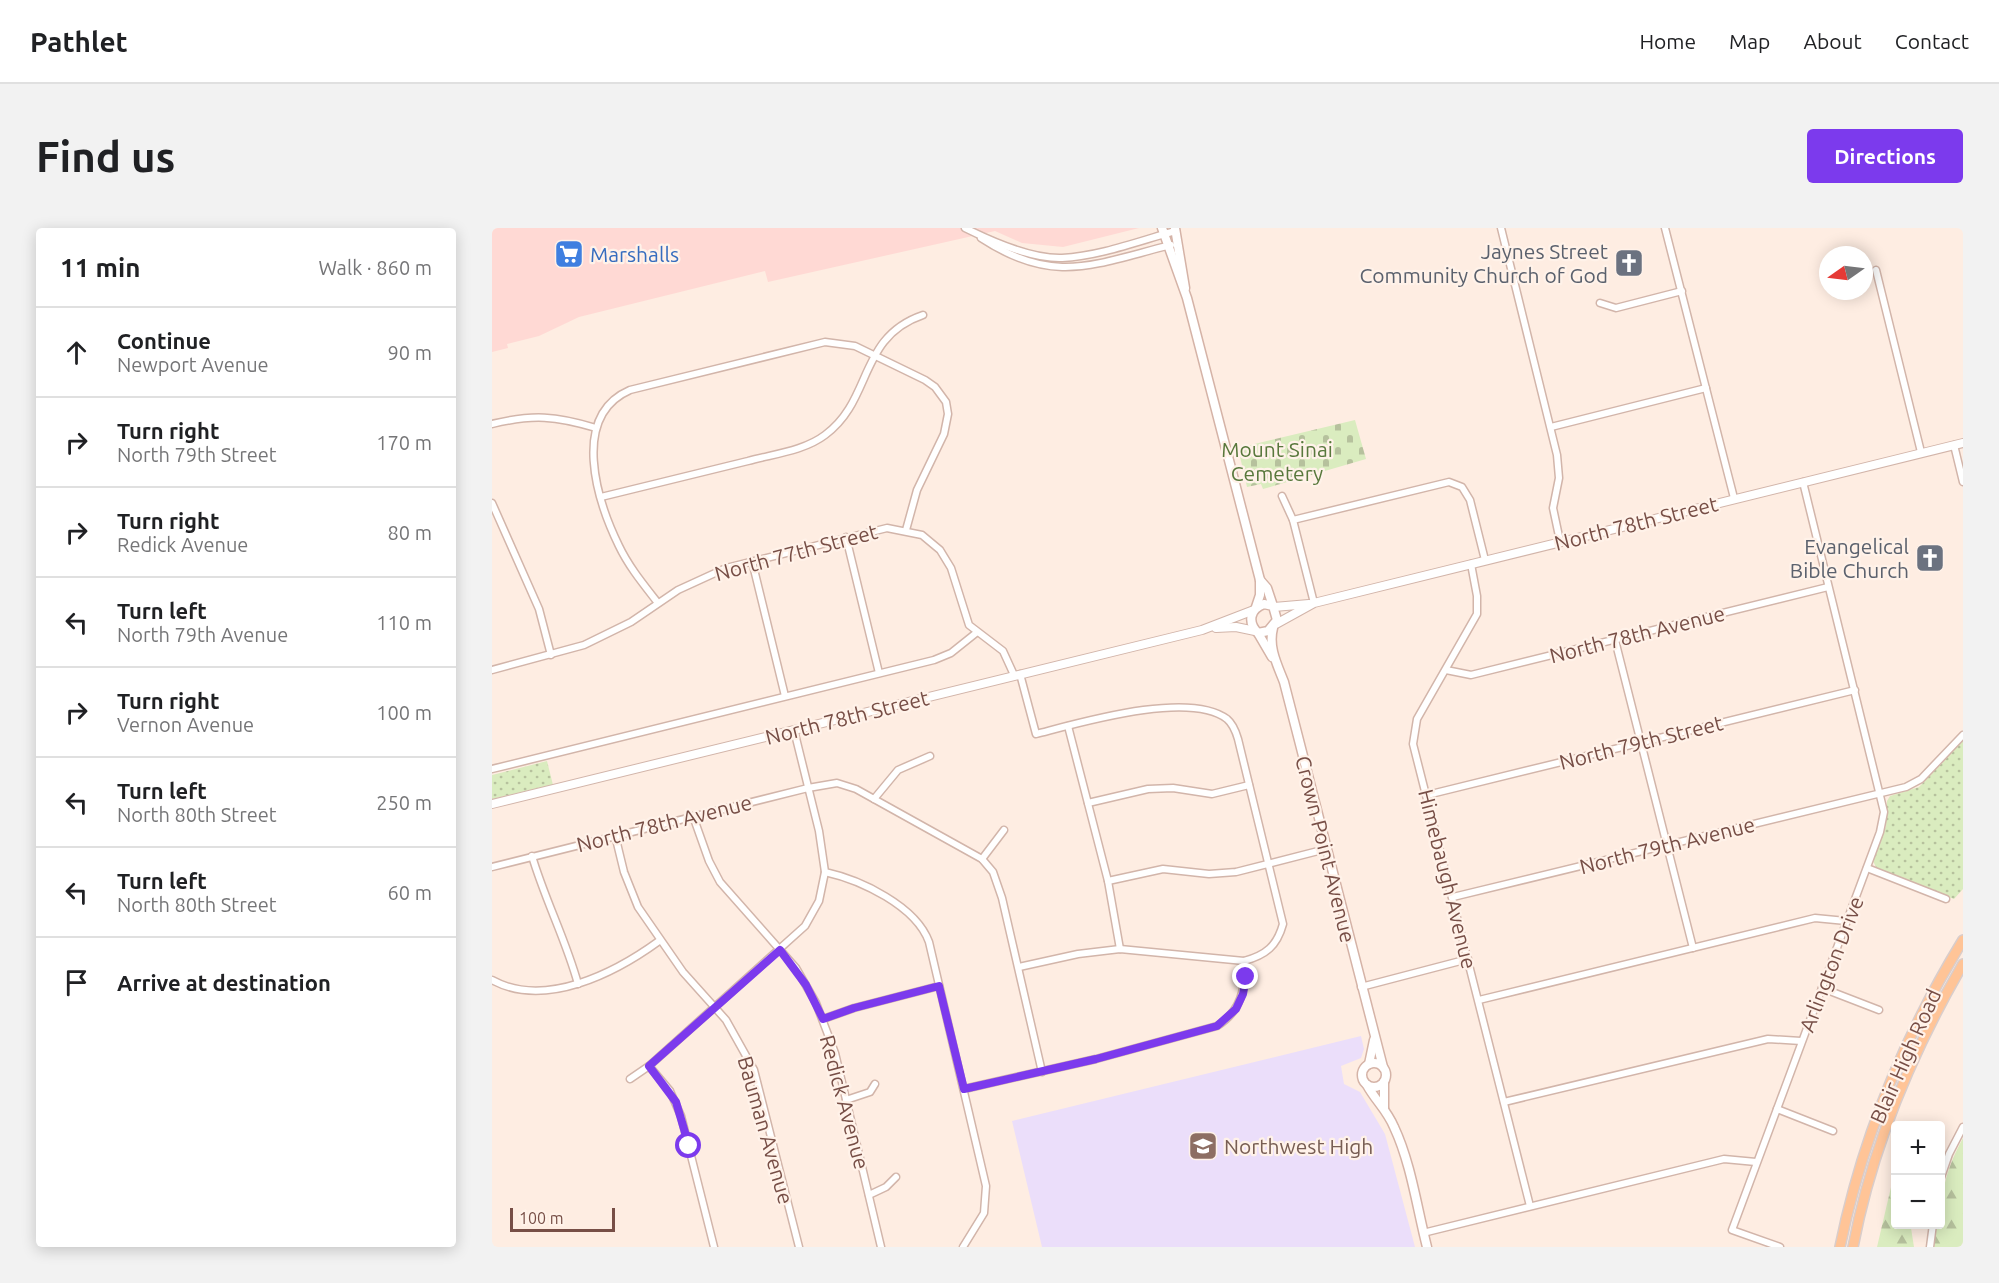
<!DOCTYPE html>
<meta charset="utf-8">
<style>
body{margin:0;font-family:Ubuntu,sans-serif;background:#f2f2f2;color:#202124}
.controls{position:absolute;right:18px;bottom:18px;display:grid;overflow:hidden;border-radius:6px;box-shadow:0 3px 15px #0003}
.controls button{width:54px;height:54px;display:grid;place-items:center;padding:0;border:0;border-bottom:2px solid #e0e0e0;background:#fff;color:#202124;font:30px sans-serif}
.compass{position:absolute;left:1327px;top:18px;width:54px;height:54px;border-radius:50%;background:#fff;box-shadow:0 3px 15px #0003;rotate:256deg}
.scale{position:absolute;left:18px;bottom:15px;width:105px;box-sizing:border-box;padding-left:6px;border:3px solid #774e46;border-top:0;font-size:16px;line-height:21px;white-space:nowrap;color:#774e46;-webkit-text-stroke:4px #fff2e9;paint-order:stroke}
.stop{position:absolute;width:18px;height:18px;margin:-14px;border:4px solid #7c3aed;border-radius:50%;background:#fff}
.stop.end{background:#7c3aed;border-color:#fff;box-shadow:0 2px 6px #0008}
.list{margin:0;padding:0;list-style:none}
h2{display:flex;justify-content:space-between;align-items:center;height:78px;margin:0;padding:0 24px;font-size:26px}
h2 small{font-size:20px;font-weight:400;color:#757577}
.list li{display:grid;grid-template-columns:39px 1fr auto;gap:18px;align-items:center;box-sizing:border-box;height:90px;padding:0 24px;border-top:2px solid #e0e0e0}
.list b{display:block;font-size:22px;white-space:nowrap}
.list p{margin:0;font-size:20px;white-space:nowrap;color:#757577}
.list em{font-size:20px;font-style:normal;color:#757577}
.icon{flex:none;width:33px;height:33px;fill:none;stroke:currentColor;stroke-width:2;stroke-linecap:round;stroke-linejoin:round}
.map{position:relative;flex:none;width:1471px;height:1019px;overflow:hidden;border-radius:6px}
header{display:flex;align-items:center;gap:36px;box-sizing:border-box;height:84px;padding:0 30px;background:#fff;border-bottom:2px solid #e0e0e0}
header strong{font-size:28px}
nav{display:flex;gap:33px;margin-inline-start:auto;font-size:21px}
.intro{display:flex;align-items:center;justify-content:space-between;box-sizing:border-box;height:144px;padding:0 36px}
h1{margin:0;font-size:42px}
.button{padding:15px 27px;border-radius:6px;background:#7c3aed;color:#fff;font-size:21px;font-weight:700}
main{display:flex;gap:36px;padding:0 36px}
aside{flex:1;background:#fff;border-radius:6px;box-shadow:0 3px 15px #0003}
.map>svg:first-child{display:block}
</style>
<header>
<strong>Pathlet</strong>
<nav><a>Home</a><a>Map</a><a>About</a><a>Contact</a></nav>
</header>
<div class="intro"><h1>Find us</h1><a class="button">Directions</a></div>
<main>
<aside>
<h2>11 min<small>Walk · 860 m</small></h2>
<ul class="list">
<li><svg class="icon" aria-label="ahead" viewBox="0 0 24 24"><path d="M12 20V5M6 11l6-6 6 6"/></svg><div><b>Continue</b><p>Newport Avenue</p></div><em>90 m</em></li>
<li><svg class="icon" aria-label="right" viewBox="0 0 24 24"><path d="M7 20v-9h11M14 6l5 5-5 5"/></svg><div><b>Turn right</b><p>North 79th Street</p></div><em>170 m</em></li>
<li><svg class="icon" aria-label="right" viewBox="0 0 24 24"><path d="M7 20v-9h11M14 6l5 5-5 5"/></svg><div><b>Turn right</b><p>Redick Avenue</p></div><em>80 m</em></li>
<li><svg class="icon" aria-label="left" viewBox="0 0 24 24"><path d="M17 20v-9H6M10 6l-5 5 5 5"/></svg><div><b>Turn left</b><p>North 79th Avenue</p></div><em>110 m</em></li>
<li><svg class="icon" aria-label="right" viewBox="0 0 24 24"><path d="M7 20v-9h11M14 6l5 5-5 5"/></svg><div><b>Turn right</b><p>Vernon Avenue</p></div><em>100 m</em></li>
<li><svg class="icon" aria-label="left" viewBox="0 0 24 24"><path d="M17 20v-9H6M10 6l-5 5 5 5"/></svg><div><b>Turn left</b><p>North 80th Street</p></div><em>250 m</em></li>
<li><svg class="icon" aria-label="left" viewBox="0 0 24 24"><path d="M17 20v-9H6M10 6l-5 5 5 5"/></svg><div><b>Turn left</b><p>North 80th Street</p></div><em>60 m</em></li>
<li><svg class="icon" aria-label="arrive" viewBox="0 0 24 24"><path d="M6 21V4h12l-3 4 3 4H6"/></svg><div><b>Arrive at destination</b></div></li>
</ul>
</aside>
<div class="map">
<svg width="1471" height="1019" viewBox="0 0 1471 1019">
<defs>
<pattern id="green-dots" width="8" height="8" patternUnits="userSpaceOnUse" patternTransform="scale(1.5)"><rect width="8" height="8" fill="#daecbf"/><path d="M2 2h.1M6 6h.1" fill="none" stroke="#b6c19d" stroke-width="1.8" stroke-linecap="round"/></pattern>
<pattern id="forest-firs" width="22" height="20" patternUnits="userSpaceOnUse" patternTransform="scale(1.5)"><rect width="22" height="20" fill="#daecbf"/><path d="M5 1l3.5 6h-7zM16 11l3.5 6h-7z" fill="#b6c19d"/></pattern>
<pattern id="cemetery-stones" width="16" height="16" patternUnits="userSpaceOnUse" patternTransform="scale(1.5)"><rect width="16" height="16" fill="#daecbf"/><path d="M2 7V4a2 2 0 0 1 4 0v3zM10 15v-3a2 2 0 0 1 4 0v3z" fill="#b6c19d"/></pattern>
</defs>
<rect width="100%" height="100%" fill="#feede2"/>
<!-- commercial -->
<polygon fill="#ffd9d4" points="0,0 647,0 571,19 530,15 503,3 276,54 273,43 87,89 47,108 15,116 16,120 0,124"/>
<!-- education -->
<polygon fill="#ebdefa" points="869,808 872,821 869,830 849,838 852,856 868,864 893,906 923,1019 550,1019 520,893"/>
<!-- green -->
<g fill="url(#green-dots)">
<polygon points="1471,513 1471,661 1462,671 1385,641 1381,633 1394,598 1395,573 1398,568 1427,559"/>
<polygon points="55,533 61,557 0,571 0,547"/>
</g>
<!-- forest -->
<g fill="url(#forest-firs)">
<path d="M1471,910V1019H1441L1444,997L1448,996C1449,963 1455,939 1471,910Z"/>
<polygon points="1403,942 1404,996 1415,997 1419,1000 1422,1019 1385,1019"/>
</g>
<!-- cemetery -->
<polygon fill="url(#cemetery-stones)" points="863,192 874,231 771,261 769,256 755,259 746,220"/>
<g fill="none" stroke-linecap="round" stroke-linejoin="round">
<!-- minor casing -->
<g stroke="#d2b5aa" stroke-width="9">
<g id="minor">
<path d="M473,0C499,13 541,31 570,30C608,28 647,13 683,3"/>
<polyline points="1009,0 1065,227 1067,250 1061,280 1068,313"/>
<polyline points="1173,0 1242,270"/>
<path d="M489,10C562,58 602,36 679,17"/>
<polyline points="1384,42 1429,224"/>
<polyline points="1108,75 1124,80 1190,63"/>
<path d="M0,196C41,186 64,188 104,200"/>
<polyline points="1059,199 1214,160"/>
<polyline points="1462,217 1471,254"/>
<polyline points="790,268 801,292 822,375"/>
<path d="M109,269C158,257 207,245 256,233C281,226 312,223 333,207C381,172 366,109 431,87"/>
<polyline points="0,275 47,381 59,427"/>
<polyline points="801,292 957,254 970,259 978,272 993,332"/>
<polyline points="354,309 387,445"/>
<polyline points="260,333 293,468"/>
<polyline points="979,336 985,368 985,386 925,491 921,516 1038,978"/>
<path d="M166,375C152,357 137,339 127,318C105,273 78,188 138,162L333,114L363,118L433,152L443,159L454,174L456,186L452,206L425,262L414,302"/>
<polyline points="1123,412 1201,720"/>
<polyline points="0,442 92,417 139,394 186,362 234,340 395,300 430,307 448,322 459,340 477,397 511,423 522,447"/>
<polyline points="954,442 979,447 1336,359"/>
<polyline points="576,498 616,653 628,721"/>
<path d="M302,502L327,603L333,644C369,652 424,678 437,714L494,958L492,985L471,1019"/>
<polyline points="0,541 442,432 459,425 484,405"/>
<polyline points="935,567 1363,462"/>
<polyline points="382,571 406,542 438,528"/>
<polyline points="596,575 656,561 681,560 720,566 757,557"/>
<polyline points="201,588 217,633 228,654 304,740 324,775 343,825 389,1019"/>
<polyline points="123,607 132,644 146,679 191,744 234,792 262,842 307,1019"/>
<path d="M40,628C53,672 74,712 86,756"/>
<polyline points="490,631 512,602"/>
<polyline points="0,639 316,560 345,555 364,561 490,631 501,644 510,670 550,844"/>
<polyline points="1375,640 1454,671"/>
<polyline points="616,653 671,641 717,646 744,644 834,621"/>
<polyline points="961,669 1414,559 1429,551 1471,507"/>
<path d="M527,739L586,726L628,721L752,733C774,727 785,718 791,696L746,511C744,504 741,496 735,491C697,462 587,495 544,506L528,446"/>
<path d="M0,752C53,781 123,745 167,713"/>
<polyline points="869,759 976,731"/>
<polyline points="1330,760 1387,782"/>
<polyline points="987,772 1323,690 1354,693"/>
<polyline points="331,791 362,780 447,758"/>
<polyline points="157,838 178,863 189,888 222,1019"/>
<polyline points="138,851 157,838 313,698 327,673 333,644"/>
<path d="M472,861L604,831L725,798C749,783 754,761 752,733"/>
<polyline points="354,872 378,864 383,856"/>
<polyline points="1012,874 1276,811 1309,813"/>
<polyline points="1285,881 1341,903"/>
<polyline points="1448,952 1457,926 1471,899"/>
<polyline points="377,967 394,959 404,949"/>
<polyline points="931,1005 1232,931 1264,934"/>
<polyline points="1288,1019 1240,1002 1388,604 1392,584 1311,254"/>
<polyline points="1438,1019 1441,996"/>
</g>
</g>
<!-- tertiary casing -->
<g stroke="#d2b5aa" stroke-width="10">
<g id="tertiary">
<polyline points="782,379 817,376"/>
<polyline points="784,396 822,375 1471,215"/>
<polyline points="724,400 744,399 763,403"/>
<polyline points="0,576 710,402 762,382"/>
</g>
</g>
<!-- secondary casing -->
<g stroke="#d5b3a7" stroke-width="11">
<g id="secondary">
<polyline points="670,0 695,70 768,352 768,367 764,379"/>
<polyline points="683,0 693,60"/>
<polyline points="768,352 775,360 781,378"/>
<path d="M772,376L781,378L785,392L776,403L766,405C755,394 758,381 772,376Z"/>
<path d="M781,400C776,419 785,436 792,454L891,839"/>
<polyline points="766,405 780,429"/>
<circle cx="882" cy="847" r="12"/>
<polyline points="877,836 882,812"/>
<polyline points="892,854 892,880"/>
<path d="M875,857C883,872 895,882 902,899C919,935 925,980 935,1019"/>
</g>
</g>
<!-- primary casing -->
<g stroke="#d9cdcb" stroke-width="12">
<g id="primary">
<path d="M1348,1019C1370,910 1413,807 1471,712"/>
<path d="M1361,1019C1380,919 1420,824 1471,736"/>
</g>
</g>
<!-- minor -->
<use href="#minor" stroke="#fff" stroke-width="6"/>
<!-- tertiary -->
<use href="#tertiary" stroke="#fff" stroke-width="8"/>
<!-- secondary -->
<use href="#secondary" stroke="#fff" stroke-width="8"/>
<!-- primary -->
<use href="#primary" stroke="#ffc497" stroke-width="9"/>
</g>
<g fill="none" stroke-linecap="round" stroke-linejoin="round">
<!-- route -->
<polyline stroke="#7c3aed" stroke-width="8" points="197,918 184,874 157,838 288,722 314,757 331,791 362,780 447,758 472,861 604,831 725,798 744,781 751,766 754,749"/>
</g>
<!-- icons -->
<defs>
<g id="supermarket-square" transform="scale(1.5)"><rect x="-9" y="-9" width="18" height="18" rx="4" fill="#3f7fe0" stroke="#fff2e9"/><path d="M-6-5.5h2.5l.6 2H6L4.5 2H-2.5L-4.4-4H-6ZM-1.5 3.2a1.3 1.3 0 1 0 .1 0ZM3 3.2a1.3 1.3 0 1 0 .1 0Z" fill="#fff"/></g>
<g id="church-square" transform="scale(1.5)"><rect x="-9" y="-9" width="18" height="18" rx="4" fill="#6b7280" stroke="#fff2e9"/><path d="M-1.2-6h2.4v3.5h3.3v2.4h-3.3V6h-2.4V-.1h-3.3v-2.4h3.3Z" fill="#fff"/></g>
<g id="school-square" transform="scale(1.5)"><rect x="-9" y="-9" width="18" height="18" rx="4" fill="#8d6e63" stroke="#fff2e9"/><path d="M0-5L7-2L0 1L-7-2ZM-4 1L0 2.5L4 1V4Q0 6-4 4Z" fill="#fff"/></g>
</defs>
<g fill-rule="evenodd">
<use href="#supermarket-square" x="77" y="26"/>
<use href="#church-square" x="1137" y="35"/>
<use href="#church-square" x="1438" y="330"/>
<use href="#school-square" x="711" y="918"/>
</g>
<g text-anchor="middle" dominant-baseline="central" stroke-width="4.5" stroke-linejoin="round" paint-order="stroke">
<!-- worship labels -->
<g font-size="21" fill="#5b616d" stroke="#fff2e9" text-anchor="end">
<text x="1116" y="23">Jaynes Street<tspan x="1116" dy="24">Community Church of God</tspan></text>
<text x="1417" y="318">Evangelical<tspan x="1417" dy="24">Bible Church</tspan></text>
</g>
<!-- shop labels -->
<g font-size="21" fill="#366cbe" stroke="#fff2e9" text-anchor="start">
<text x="98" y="26">Marshalls</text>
</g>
<!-- park labels -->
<g font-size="21" fill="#58783c" stroke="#fff2e9">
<text x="785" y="221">Mount Sinai<tspan x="785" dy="24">Cemetery</tspan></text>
</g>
<!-- street labels -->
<g font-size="21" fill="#774e46" stroke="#fff2e9">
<text transform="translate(1144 295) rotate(-14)">North 78th Street</text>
<text transform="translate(304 324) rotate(-15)">North 77th Street</text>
<text transform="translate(1145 406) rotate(-14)">North 78th Avenue</text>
<text transform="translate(355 489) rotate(-14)">North 78th Street</text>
<text transform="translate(1149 514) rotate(-14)">North 79th Street</text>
<text transform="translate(172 595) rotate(-14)">North 78th Avenue</text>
<text transform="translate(1175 617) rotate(-14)">North 79th Avenue</text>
<text transform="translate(834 621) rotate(76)">Crown Point Avenue</text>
<text transform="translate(956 651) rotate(76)">Himebaugh Avenue</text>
<text transform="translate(1339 736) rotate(-69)">Arlington Drive</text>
<text transform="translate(1413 828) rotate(-66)">Blair High Road</text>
<text transform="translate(353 874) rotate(75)">Redick Avenue</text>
<text transform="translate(274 902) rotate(74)">Bauman Avenue</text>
</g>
<!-- education labels -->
<g font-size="21" fill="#785e54" stroke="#fff2e9" text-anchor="start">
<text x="732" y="918">Northwest High</text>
</g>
</g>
</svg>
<div class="controls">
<button>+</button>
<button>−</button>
</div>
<svg class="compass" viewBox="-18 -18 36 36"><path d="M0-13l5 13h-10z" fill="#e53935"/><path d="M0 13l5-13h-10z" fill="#757577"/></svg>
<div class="scale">100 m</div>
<div class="stop" style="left:197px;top:918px"></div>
<div class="stop end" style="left:754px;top:749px"></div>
</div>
</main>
